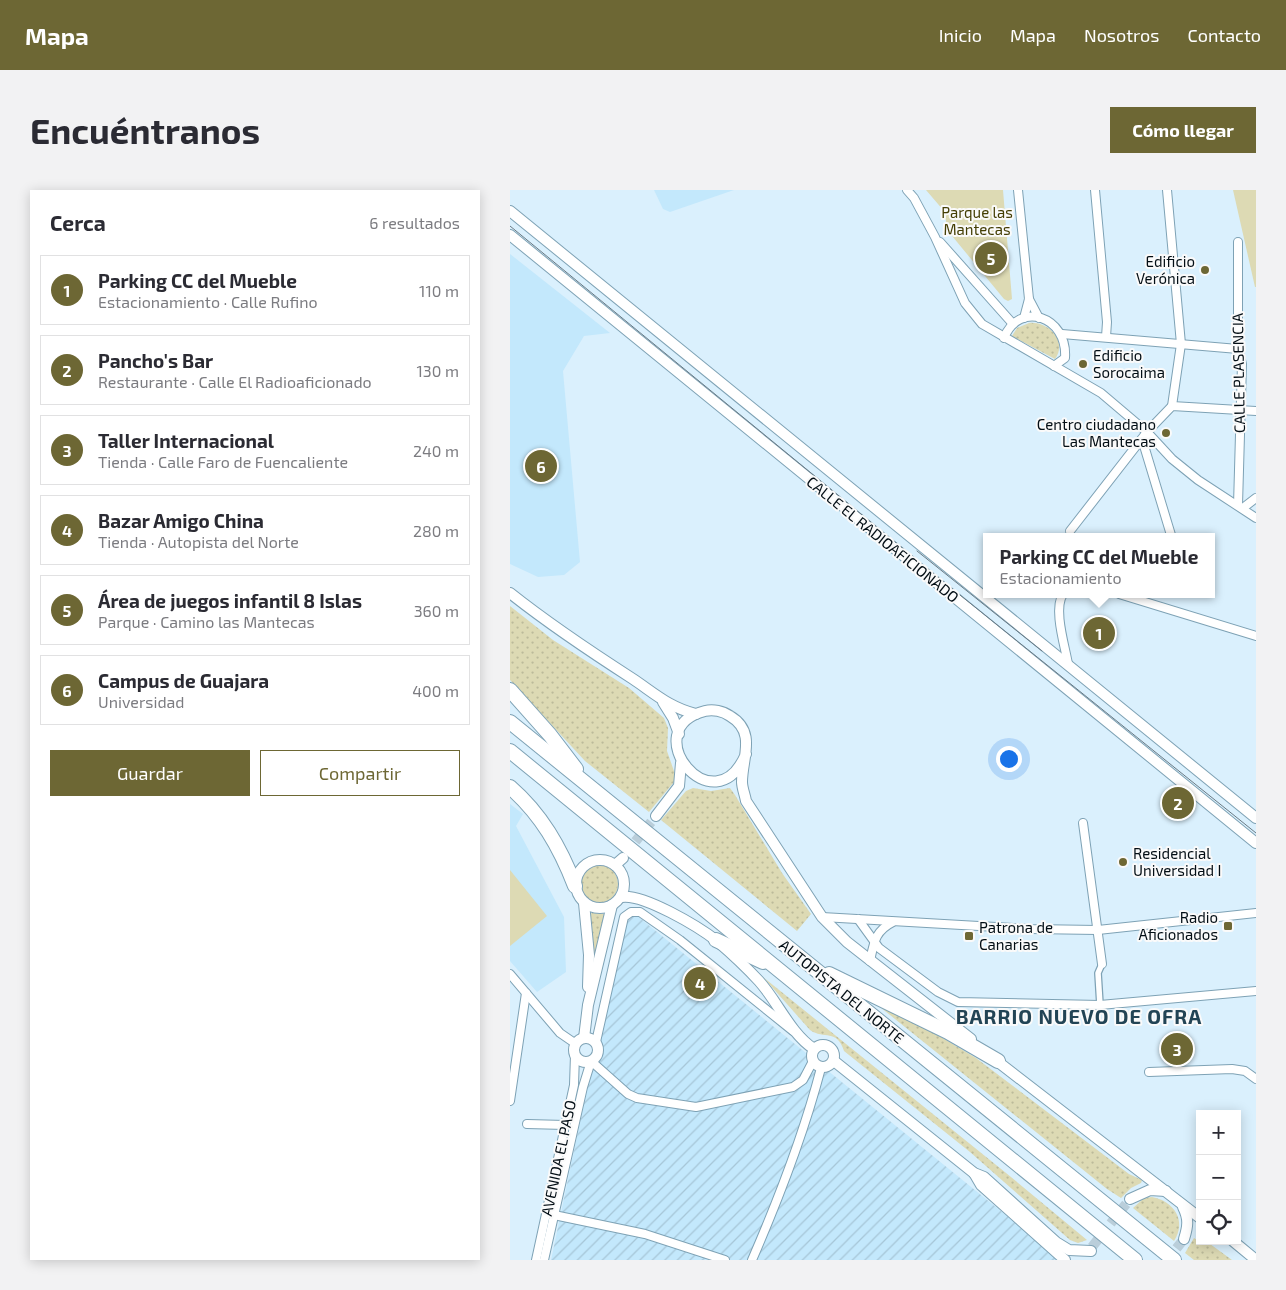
<!DOCTYPE html>
<html lang="es">
<meta charset="utf-8">
<style>
body{margin:0;font-family:"Exo 2",sans-serif;background:#f2f2f3;color:#2b2b33}
.controls{position:absolute;right:15px;bottom:15px;display:grid;overflow:hidden;border-radius:0px;box-shadow:0 2px 12px #0003}
.controls button{width:45px;height:45px;display:grid;place-items:center;padding:0;border:0;border-bottom:1px solid #e1e1e2;background:#fff;color:#2b2b33;font:25px sans-serif}
.you{position:absolute;left:498px;top:568px;width:18px;height:18px;margin:-12px;border:4px solid #fff;border-radius:50%;background:#1a73e8;box-shadow:0 0 0 8px #1a73e833}
.badge{display:grid;place-items:center;width:32px;height:32px;border-radius:50%;background:#6d6734;color:#fff;font-size:16px;font-weight:700}
.pin{position:absolute;translate:-50% -50%;border:2px solid #fff;box-shadow:0 1px 5px #0006}
.popup{position:absolute;left:473px;top:343px;width:232px;height:65px;box-sizing:border-box;display:grid;place-content:center;border-radius:0px;background:#fff;filter:drop-shadow(0 1px 4px #0005);font-size:16px;white-space:nowrap;color:#7c7c81}
.popup b{font-size:19px;color:#2b2b33}
.popup::after{content:'';position:absolute;left:50%;top:100%;margin-left:-10px;border:10px solid transparent;border-top-color:#fff}
.list{margin:0;padding:0;list-style:none}
h2{display:flex;justify-content:space-between;align-items:center;height:65px;margin:0;padding:0 20px;font-size:21px}
h2 small{font-size:16px;font-weight:400;color:#7c7c81}
.list li{display:grid;grid-template-columns:32px 1fr auto;gap:15px;align-items:center;box-sizing:border-box;height:70px;margin:0 10px 10px;padding:0 10px;border:1px solid #e1e1e2;border-radius:0px}
.list b{display:block;font-size:19px;white-space:nowrap}
.list p{margin:0;font-size:16px;white-space:nowrap;color:#7c7c81}
.list em{font-size:16px;font-style:normal;color:#7c7c81}
.actions{display:flex;gap:10px;padding:15px 20px}
.actions a{flex:1;padding:11px 0;border:1px solid #6d6734;border-radius:0px;text-align:center;font-size:18px;color:#6d6734}
.actions .main{background:#6d6734;color:#fff}
.icon{flex:none;width:28px;height:28px;fill:none;stroke:currentColor;stroke-width:2;stroke-linecap:round;stroke-linejoin:round}
.map{position:relative;flex:none;width:746px;height:1070px;overflow:hidden;border-radius:0px}
header{display:flex;align-items:center;gap:30px;box-sizing:border-box;height:70px;padding:0 25px;background:#6d6734;color:#fff}
header strong{font-size:24px}
nav{display:flex;gap:28px;margin-inline-start:auto;font-size:18px}
.intro{display:flex;align-items:center;justify-content:space-between;box-sizing:border-box;height:120px;padding:0 30px}
h1{margin:0;font-size:35px}
.button{padding:12px 22px;border-radius:0px;background:#6d6734;color:#fff;font-size:18px;font-weight:700}
main{display:flex;gap:30px;padding:0 30px}
aside{flex:1;background:#fff;border-radius:0px;box-shadow:0 2px 12px #0003}
.map>svg:first-child{display:block}
</style>
<header>
<strong>Mapa</strong>
<nav><a>Inicio</a><a>Mapa</a><a>Nosotros</a><a>Contacto</a></nav>
</header>
<div class="intro"><h1>Encuéntranos</h1><a class="button">Cómo llegar</a></div>
<main>
<aside>
<h2>Cerca<small>6 resultados</small></h2>
<ul class="list">
<li><span class="badge">1</span><div><b>Parking CC del Mueble</b><p>Estacionamiento · Calle Rufino</p></div><em>110 m</em></li>
<li><span class="badge">2</span><div><b>Pancho's Bar</b><p>Restaurante · Calle El Radioaficionado</p></div><em>130 m</em></li>
<li><span class="badge">3</span><div><b>Taller Internacional</b><p>Tienda · Calle Faro de Fuencaliente</p></div><em>240 m</em></li>
<li><span class="badge">4</span><div><b>Bazar Amigo China</b><p>Tienda · Autopista del Norte</p></div><em>280 m</em></li>
<li><span class="badge">5</span><div><b>Área de juegos infantil 8 Islas</b><p>Parque · Camino las Mantecas</p></div><em>360 m</em></li>
<li><span class="badge">6</span><div><b>Campus de Guajara</b><p>Universidad</p></div><em>400 m</em></li>
</ul>
<div class="actions"><a class="main">Guardar</a><a>Compartir</a></div>
</aside>
<div class="map">
<svg width="746" height="1070" viewBox="0 0 746 1070">
<defs>
<pattern id="industrial-furrows" width="10" height="10" patternUnits="userSpaceOnUse" patternTransform="scale(1.25)"><rect width="10" height="10" fill="#c3e8fc"/><path d="M-1 1l2-2M0 10L10 0M9 11l2-2" fill="none" stroke="#a6c6d7"/></pattern>
<pattern id="grass-dots" width="8" height="8" patternUnits="userSpaceOnUse" patternTransform="scale(1.25)"><rect width="8" height="8" fill="#dddab4"/><path d="M2 2h.1M6 6h.1" fill="none" stroke="#bcba9a" stroke-width="1.8" stroke-linecap="round"/></pattern>
</defs>
<rect width="100%" height="100%" fill="#daf0fd"/>
<!-- built -->
<g fill="#c3e8fc">
<polygon points="144,0 224,0 160,22 153,19"/>
<polygon points="0,64 100,143 74,146 53,181 70,372 54,385 28,387 0,374"/>
<polygon points="0,614 13,624 6,636 54,727 56,782 27,802 0,771"/>
</g>
<!-- industrial -->
<polygon fill="url(#industrial-furrows)" points="120,720 551,1070 41,1070 89,842"/>
<!-- grass -->
<g fill="url(#grass-dots)">
<path d="M519,133C538,131 558,151 545,169L502,146L507,138Z"/>
<polygon points="0,416 43,450 119,498 154,528 158,538 157,561 165,584 164,592 139,622 75,571 0,490"/>
<polygon points="183,598 201,601 220,598 225,605 272,683 301,724 287,741 151,630 176,601"/>
<circle cx="89" cy="694" r="19"/>
<polygon points="82,723 95,724 86,765 83,762 80,724"/>
<path d="M253,787L501,987L577,1050L568,1053L560,1050L460,962L334,861C327,838 314,850 300,840Z"/>
<polygon points="370,817 416,838 466,868 619,984 632,990 631,993 621,998 611,1008 597,999"/>
<path d="M642,1007C664,1011 677,1031 664,1051L623,1018L634,1008Z"/>
<polygon points="690,1047 690,1051 696,1051 722,1070 684,1070 675,1063 684,1048 687,1050"/>
</g>
<!-- park -->
<g fill="#dddab4">
<polygon points="416,0 493,0 502,109 498,111 494,109 438,41 434,21"/>
<polygon points="723,0 746,0 746,97 745,97"/>
<polygon points="0,680 37,726 0,756"/>
</g>
<g fill="none" stroke-linecap="round" stroke-linejoin="round">
<!-- tertiary-tunnel -->
<g stroke="#baceda" stroke-width="10" stroke-dasharray="10 5" stroke-linecap="butt">
<polyline points="116,663 146,626"/>
<polyline points="582,1057 620,1009"/>
<polyline points="657,1070 674,1049"/>
</g>
<!-- pedestrian casing -->
<g stroke="#7ea2b5" stroke-width="8">
<polyline id="pedestrian" points="590,815 588,783 592,774"/>
</g>
<!-- minor casing -->
<g stroke="#7ea2b5" stroke-width="10">
<g id="minor">
<polyline points="397,0 404,8 425,47 455,113 472,134 591,203 637,242 662,269 688,290 746,328"/>
<polyline points="508,0 519,109 514,128"/>
<polyline points="585,0 597,132 596,147"/>
<polyline points="657,0 671,154 662,216"/>
<polyline points="430,52 503,134"/>
<polyline points="519,109 529,128"/>
<polyline points="552,144 728,159"/>
<path d="M494,148C509,110 558,126 555,168L544,176"/>
<polyline points="632,249 661,345"/>
<polyline points="728,315 732,174 728,159 728,52"/>
<polyline points="733,318 746,308"/>
<polyline points="560,341 637,242 662,216 746,221"/>
<path d="M553,404C543,419 555,456 558,474"/>
<polyline points="609,404 746,446"/>
<polyline points="573,633 592,774"/>
<polyline points="312,727 520,739 588,740 746,723"/>
<polyline points="348,729 369,758 428,802 448,812 590,815 746,801"/>
<path d="M360,771C364,752 365,741 383,732"/>
<polyline points="0,784 50,843 66,854"/>
<polyline points="86,852 114,727 121,722 130,722 170,750 283,841"/>
<polyline points="81,871 118,904 127,908 186,917 283,897 293,890 303,871"/>
<polyline points="639,882 722,879 735,881 746,889"/>
<polyline points="0,911 16,803"/>
<polyline points="17,934 55,935"/>
<polyline points="44,1025 135,1044 215,1070"/>
<polyline points="26,1070 64,895 65,865"/>
<polyline points="34,1070 73,897 81,871"/>
<path d="M242,1070C269,1008 294,943 311,878"/>
</g>
</g>
<!-- tertiary casing -->
<g stroke="#7ea2b5" stroke-width="12">
<g id="tertiary">
<polyline points="0,21 746,628"/>
<polyline points="0,45 746,653"/>
<path d="M0,403C39,434 81,462 123,489C144,503 160,518 186,524"/>
<polyline points="153,512 163,528 169,544"/>
<path d="M236,564C204,639 124,539 195,521C203,519 213,521 220,526C247,542 232,568 232,592C232,598 235,605 236,611L312,727L337,752L461,849"/>
<polyline points="146,626 169,596 171,573"/>
<circle cx="90" cy="694" r="24"/>
<polyline points="105,675 113,668"/>
<path d="M111,707C133,703 189,737 207,751C221,763 236,777 249,791C268,812 280,843 304,859"/>
<polyline points="74,713 79,765 78,797"/>
<circle cx="76" cy="860" r="12"/>
<polyline points="74,848 78,815 102,715"/>
<circle cx="313" cy="866" r="11"/>
<polyline points="483,868 690,1028"/>
<polyline points="324,871 464,983 474,987 546,1052 559,1060 581,1061"/>
<polyline points="464,983 471,995 555,1070"/>
<polyline points="620,1009 640,1000 656,1001"/>
<path d="M673,1017C679,1029 678,1036 674,1049"/>
<polyline points="723,1051 746,1070"/>
</g>
</g>
<!-- motorway casing -->
<g stroke="#7ea2b5" stroke-width="16">
<g id="motorway">
<polyline points="0,500 40,545 66,579"/>
<polyline points="0,532 664,1070"/>
<polyline points="0,561 625,1070"/>
<path d="M0,597C31,624 50,657 65,696"/>
<polyline points="206,750 253,772"/>
<polyline points="319,784 438,842 488,871"/>
</g>
</g>
<!-- pedestrian -->
<use href="#pedestrian" stroke="#fff" stroke-width="5.5"/>
<!-- minor -->
<use href="#minor" stroke="#fff" stroke-width="8"/>
<!-- tertiary -->
<use href="#tertiary" stroke="#fff" stroke-width="10"/>
<!-- motorway -->
<use href="#motorway" stroke="#fff" stroke-width="14"/>
<!-- tram -->
<g stroke="#6a7a84" stroke-width="1">
<polyline points="0,36 440,397 746,643"/>
<polyline points="407,361 532,461"/>
</g>
</g>
<!-- markers -->
<g fill="#6d6734" stroke="#fafafa" stroke-width="2">
<circle cx="695" cy="80" r="5"/>
<circle cx="573" cy="174" r="5"/>
<circle cx="656" cy="243" r="5"/>
<circle cx="613" cy="672" r="5"/>
<rect x="713" y="731" width="10" height="10" rx="2.5"/>
<rect x="454" y="741" width="10" height="10" rx="2.5"/>
</g>
<g text-anchor="middle" dominant-baseline="central" stroke-width="4" stroke-linejoin="round" paint-order="stroke">
<!-- park labels -->
<g font-size="15" fill="#443e04" stroke="#fafafa">
<text x="467" y="22">Parque las<tspan x="467" dy="17">Mantecas</tspan></text>
</g>
<!-- poi labels -->
<g font-size="15" fill="#030e15" stroke="#fafafa" text-anchor="end">
<text x="685" y="71">Edificio<tspan x="685" dy="17">Verónica</tspan></text>
<text x="583" y="165" text-anchor="start">Edificio<tspan x="583" dy="17">Sorocaima</tspan></text>
<text x="646" y="234">Centro ciudadano<tspan x="646" dy="17">Las Mantecas</tspan></text>
<text x="623" y="663" text-anchor="start">Residencial<tspan x="623" dy="17">Universidad I</tspan></text>
<text x="708" y="727">Radio<tspan x="708" dy="17">Aficionados</tspan></text>
<text x="469" y="737" text-anchor="start">Patrona de<tspan x="469" dy="17">Canarias</tspan></text>
</g>
<!-- street labels -->
<g font-size="15" fill="#030e15" stroke="#fafafa">
<text transform="translate(728 183) rotate(-91)">CALLE PLASENCIA</text>
<text transform="translate(373 349) rotate(39)">CALLE EL RADIOAFICIONADO</text>
<text transform="translate(332 801) rotate(39)">AUTOPISTA DEL NORTE</text>
<text transform="translate(48 968) rotate(-78)">AVENIDA EL PASO</text>
</g>
<!-- district labels -->
<g font-size="20" font-weight="bold" letter-spacing="1" fill="#245" stroke="#fafafa">
<text x="569" y="826">BARRIO NUEVO DE OFRA</text>
</g>
</g>
</svg>
<div class="controls">
<button>+</button>
<button>−</button>
<button><svg class="icon" aria-label="locate" viewBox="0 0 24 24"><circle cx="12" cy="12" r="6"/><path d="M12 2v4M12 18v4M2 12h4M18 12h4"/></svg></button>
</div>
<div class="you"></div>
<div class="pin badge" style="left:589px;top:443px">1</div>
<div class="popup"><b>Parking CC del Mueble</b>Estacionamiento</div>
<div class="pin badge" style="left:668px;top:613px">2</div>
<div class="pin badge" style="left:667px;top:859px">3</div>
<div class="pin badge" style="left:190px;top:793px">4</div>
<div class="pin badge" style="left:481px;top:68px">5</div>
<div class="pin badge" style="left:31px;top:276px">6</div>
</div>
</main>
